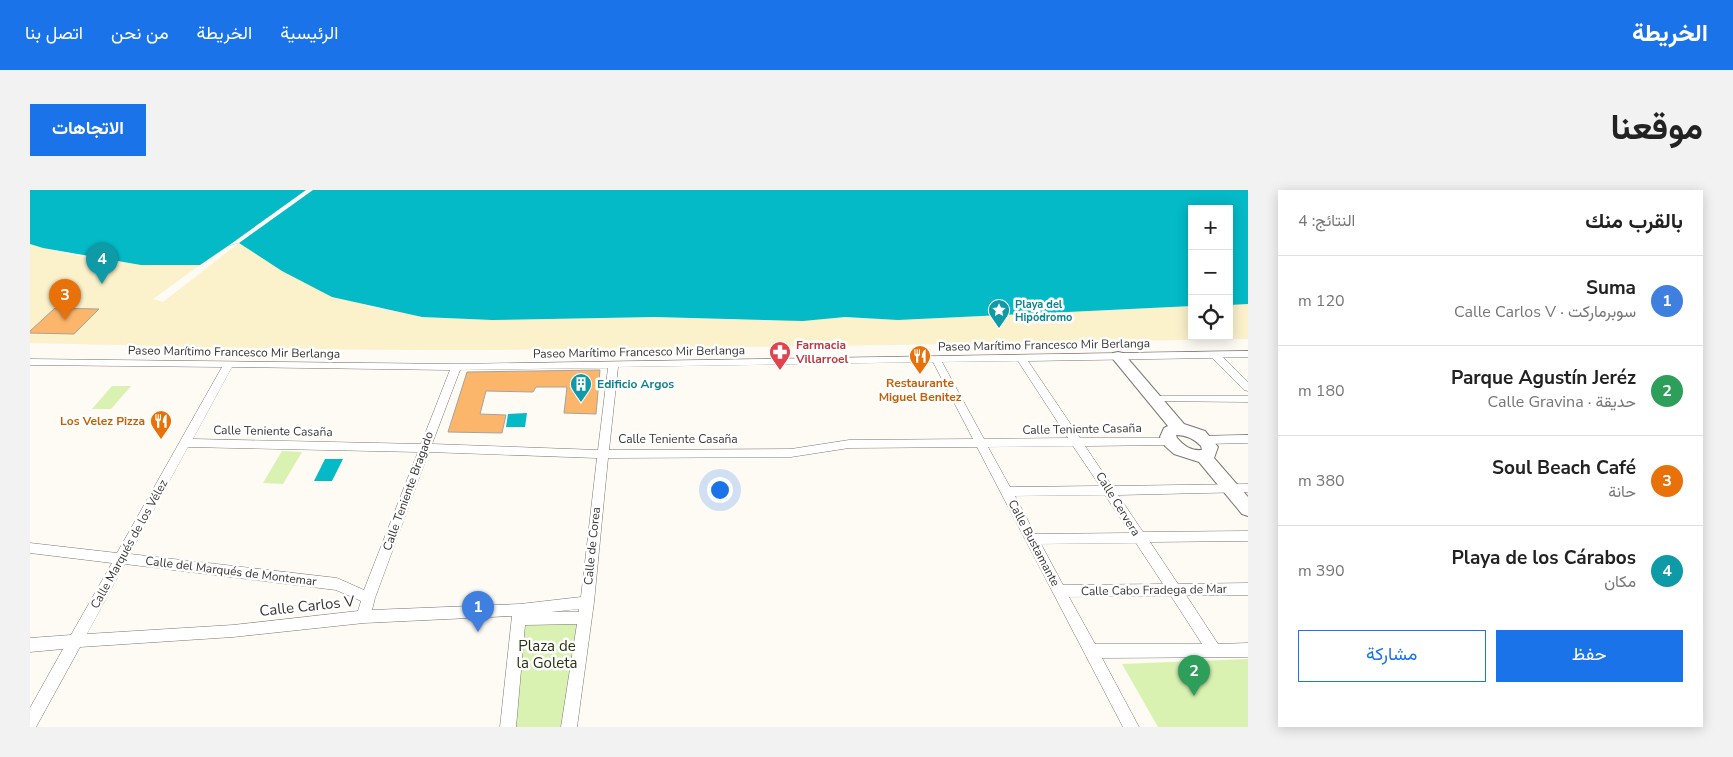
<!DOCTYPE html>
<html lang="ar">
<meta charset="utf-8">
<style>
body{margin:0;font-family:"Nunito Sans",Vazirmatn,sans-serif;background:#f2f2f2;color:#222;direction:rtl}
.controls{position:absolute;right:15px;top:15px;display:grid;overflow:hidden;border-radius:0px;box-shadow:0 2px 12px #0003}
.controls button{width:45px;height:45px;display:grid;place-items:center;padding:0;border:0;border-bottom:1px solid #e0e0e0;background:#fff;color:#222;font:25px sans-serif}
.you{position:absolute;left:689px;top:299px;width:18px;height:18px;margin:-12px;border:4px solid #fff;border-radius:50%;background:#1a73e8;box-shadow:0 0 0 8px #1a73e833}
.badge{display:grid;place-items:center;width:32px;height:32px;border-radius:50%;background:#1a73e8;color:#fff;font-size:16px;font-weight:700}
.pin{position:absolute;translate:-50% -41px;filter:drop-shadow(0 1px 2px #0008)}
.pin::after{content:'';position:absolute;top:26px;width:18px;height:15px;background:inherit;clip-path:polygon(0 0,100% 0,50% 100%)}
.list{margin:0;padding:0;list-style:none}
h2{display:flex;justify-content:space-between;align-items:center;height:65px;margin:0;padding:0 20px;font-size:21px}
h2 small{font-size:16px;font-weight:400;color:#767676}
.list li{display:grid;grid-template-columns:32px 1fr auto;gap:15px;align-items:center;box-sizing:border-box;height:90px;padding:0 20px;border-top:1px solid #e0e0e0}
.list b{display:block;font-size:19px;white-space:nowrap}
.list p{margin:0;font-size:16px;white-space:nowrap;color:#767676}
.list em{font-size:16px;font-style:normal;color:#767676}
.actions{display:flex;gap:10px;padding:15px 20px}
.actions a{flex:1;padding:11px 0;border:1px solid #1a73e8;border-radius:0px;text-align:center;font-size:18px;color:#1a73e8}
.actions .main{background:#1a73e8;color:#fff}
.icon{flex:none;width:28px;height:28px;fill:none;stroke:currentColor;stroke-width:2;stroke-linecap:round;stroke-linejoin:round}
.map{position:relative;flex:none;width:1218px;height:537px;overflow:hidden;direction:ltr;border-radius:0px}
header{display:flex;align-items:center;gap:30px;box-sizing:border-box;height:70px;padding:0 25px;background:#1a73e8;color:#fff}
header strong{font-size:24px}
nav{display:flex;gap:28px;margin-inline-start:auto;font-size:18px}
.intro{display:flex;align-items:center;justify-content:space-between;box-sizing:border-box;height:120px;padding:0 30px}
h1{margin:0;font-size:35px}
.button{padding:12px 22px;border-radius:0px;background:#1a73e8;color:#fff;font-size:18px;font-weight:700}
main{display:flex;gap:30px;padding:0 30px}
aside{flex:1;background:#fff;border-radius:0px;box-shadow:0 2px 12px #0003}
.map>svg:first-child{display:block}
</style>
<header>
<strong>الخريطة</strong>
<nav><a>الرئيسية</a><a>الخريطة</a><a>من نحن</a><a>اتصل بنا</a></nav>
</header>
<div class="intro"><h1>موقعنا</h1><a class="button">الاتجاهات</a></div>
<main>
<aside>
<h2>بالقرب منك<small>النتائج: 4</small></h2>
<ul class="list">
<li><span class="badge" style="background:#3f7fe0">1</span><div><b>Suma</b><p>سوبرماركت · Calle Carlos V</p></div><em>120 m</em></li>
<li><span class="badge" style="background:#2e9e5b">2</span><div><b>Parque Agustín Jeréz</b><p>حديقة · Calle Gravina</p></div><em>180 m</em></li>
<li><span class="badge" style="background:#e8710a">3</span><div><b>Soul Beach Café</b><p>حانة</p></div><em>380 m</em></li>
<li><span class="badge" style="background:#0f9aa8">4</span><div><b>Playa de los Cárabos</b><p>مكان</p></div><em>390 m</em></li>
</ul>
<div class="actions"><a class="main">حفظ</a><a>مشاركة</a></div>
</aside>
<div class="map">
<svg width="1218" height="537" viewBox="0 0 1218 537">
<rect width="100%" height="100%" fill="#fefaf4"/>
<!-- green -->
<g fill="#d9f2b2">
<polygon points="82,196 101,196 81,219 62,219"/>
<polygon points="252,261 272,262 253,294 233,293"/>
<polygon points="549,431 536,537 484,537 492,434"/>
<polygon points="1218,469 1218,537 1128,537 1092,474"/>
</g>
<!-- sand -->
<path fill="#fbf1cb" d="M209,53L252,81L337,116L392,127L462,130L625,127L740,131L815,127L868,130L1162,116V146H1199V115L1218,114V149C949,153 679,159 410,160C273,160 137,156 0,153V54C55,71 113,75 170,75L123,109L133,112Z"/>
<!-- water -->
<g fill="#03bac6">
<polygon points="0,0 1218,0 1218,114 1199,115 1199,19 1162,19 1162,116 868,130 815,127 773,131 625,127 462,130 392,127 302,107 252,81 209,53 198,56 170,75 111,75 13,58 0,54"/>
<polygon points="497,223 495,237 476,237 478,224"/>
<polygon points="295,269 313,269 302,291 284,291"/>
</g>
<!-- pier -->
<polygon fill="#fefaf4" points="276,0 283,0 209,53 198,56"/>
<!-- building -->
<g fill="#fcb66b" stroke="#a7a29e">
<polygon points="25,118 69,119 44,144 0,143 0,141"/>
<polygon points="570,180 566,224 534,223 537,197 506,197 503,202 456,201 450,224 476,225 472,243 418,242 437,182"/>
</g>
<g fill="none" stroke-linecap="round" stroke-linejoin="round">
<!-- street casing -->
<g stroke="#7b7772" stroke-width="1">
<g id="street">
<path d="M1218,161V167H1193L1218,192V201L1214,200L1182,168L998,171L1050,248H1143L1144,251L1139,255L1055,256L1082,296L1218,294V302L1088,305L1113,342L1218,341V351L1120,352L1148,394L1218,393V405H1156L1188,454L1218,453V467L1072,468L1109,537H1093L947,257L819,258L761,267L578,268L564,412L547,537H531L547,434L495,435L486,537H470L482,426L334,433L203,447L50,457L6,537H0V518L33,459L0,462V448L41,445L82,373L0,363V353L87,363L192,177L0,175V169L426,174ZM988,171L1038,248L954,249L912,172ZM903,172L943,249L819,250L761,259L579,260L588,177ZM202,177L420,180L391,254L163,249ZM578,178L568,260L402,254L430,180ZM1043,256L1070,296L980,297L958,257ZM158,257L388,262L334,400L307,388L100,364ZM399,262L567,268L551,407L490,414L342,420L345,408ZM1075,305L1100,343L1005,344L985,306ZM1106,353L1133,394L1033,395L1011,354ZM95,374L306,400L331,411L328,421L203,435L57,444ZM1141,406L1172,454H1065L1039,407ZM549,419V422H521Z"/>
<polygon points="1123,206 1218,206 1218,212 1119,211 1118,209"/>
<polygon points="1218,245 1218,253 1175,254 1170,250 1175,246"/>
</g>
</g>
<!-- secondary casing -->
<g stroke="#7b7772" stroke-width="2">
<path id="secondary" d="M1088,162L1093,163L1154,234L1175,241L1188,257L1184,268L1218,307V326L1212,324L1169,272L1144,264L1135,256L1130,247L1134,238L1138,236L1083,169L1081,166L1083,163ZM1146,245C1157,245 1164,249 1171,256L1172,260C1161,261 1154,256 1147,248Z"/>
</g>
<!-- street -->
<use href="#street" fill="#fff" fill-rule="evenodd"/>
<!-- secondary -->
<use href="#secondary" fill="#fff" fill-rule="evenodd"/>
</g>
<!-- icons -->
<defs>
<g id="sight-pin" transform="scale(1.125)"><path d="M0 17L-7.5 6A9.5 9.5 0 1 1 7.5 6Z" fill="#0f9aa8" stroke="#fff"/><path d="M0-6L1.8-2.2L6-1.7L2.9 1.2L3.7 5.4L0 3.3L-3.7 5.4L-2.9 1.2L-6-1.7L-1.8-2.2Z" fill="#fff"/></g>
<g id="pharmacy-pin" transform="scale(1.125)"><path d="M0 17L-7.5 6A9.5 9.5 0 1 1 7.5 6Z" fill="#e0444e" stroke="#fff"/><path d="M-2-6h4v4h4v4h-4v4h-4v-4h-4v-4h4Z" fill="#fff"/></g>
<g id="restaurant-pin" transform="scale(1.125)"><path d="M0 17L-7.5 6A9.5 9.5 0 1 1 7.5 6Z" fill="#e8710a" stroke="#fff"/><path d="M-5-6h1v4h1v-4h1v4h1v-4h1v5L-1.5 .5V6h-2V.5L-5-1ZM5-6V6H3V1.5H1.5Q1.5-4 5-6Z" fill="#fff"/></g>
<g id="building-pin" transform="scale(1.125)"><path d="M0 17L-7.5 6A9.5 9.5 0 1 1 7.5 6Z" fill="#0f9aa8" stroke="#fff"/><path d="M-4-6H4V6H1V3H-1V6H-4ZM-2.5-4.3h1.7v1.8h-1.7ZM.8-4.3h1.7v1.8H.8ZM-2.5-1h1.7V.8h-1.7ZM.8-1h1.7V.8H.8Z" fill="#fff"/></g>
</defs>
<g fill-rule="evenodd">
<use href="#sight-pin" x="969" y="120"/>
<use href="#pharmacy-pin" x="750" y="162"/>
<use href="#restaurant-pin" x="890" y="166"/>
<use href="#building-pin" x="551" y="194"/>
<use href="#restaurant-pin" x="131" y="231"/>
</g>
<g text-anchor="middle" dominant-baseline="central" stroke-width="5" stroke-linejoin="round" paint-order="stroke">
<!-- far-culture labels -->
<g font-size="11" font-weight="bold" fill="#0d838f" stroke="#fff" text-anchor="start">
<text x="985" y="114">Playa del<tspan x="985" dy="13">Hipódromo</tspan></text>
</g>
<!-- health labels -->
<g font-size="12" font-weight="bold" fill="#be3a42" stroke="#fff" text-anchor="start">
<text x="766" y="155">Farmacia<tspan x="766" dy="14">Villarroel</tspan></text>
</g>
<!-- street labels -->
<g font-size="12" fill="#363533" stroke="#fff">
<text transform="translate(1014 155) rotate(-1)">Paseo Marítimo Francesco Mir Berlanga</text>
<text transform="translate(204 162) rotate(1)">Paseo Marítimo Francesco Mir Berlanga</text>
<text transform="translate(609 162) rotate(-1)">Paseo Marítimo Francesco Mir Berlanga</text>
<text transform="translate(1052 239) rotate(-1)">Calle Teniente Casaña</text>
<text transform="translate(243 241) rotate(1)">Calle Teniente Casaña</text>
<text x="648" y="249">Calle Teniente Casaña</text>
<text transform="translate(378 301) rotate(-70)">Calle Teniente Bragado</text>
<text transform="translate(1088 314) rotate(58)">Calle Cervera</text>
<text transform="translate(1004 353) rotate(62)">Calle Bustamante</text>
<text transform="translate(99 354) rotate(-61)">Calle Marqués de los Vélez</text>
<text transform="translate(562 356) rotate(-84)">Calle de Corea</text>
<text transform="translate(201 381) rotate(7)">Calle del Marqués de Montemar</text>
<text transform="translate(1124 400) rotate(-1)">Calle Cabo Fradega de Mar</text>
</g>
<!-- food labels -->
<g font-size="12" font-weight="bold" fill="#c56008" stroke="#fff">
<text x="890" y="193">Restaurante<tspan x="890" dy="14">Miguel Benitez</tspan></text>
<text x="115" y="231" text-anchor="end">Los Velez Pizza</text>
</g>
<!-- culture labels -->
<g font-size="12" font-weight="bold" fill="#0d838f" stroke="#fff" text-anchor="start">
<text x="567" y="194">Edificio Argos</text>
</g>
<!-- near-street labels -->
<g font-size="15" fill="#363533" stroke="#fff">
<text transform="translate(277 416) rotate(-6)">Calle Carlos V</text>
</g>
<!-- near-park labels -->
<g font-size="15" fill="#26330d" stroke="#fff">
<text x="517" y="456">Plaza de<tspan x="517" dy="17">la Goleta</tspan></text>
</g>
</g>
</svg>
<div class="controls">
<button>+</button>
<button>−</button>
<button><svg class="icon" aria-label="locate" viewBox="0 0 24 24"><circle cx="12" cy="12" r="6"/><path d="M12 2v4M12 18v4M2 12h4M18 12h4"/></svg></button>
</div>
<div class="you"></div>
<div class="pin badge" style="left:448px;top:442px;background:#3f7fe0">1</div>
<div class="pin badge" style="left:1164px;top:506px;background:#2e9e5b">2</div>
<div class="pin badge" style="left:35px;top:130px;background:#e8710a">3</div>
<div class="pin badge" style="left:72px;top:94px;background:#0f9aa8">4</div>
</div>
</main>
